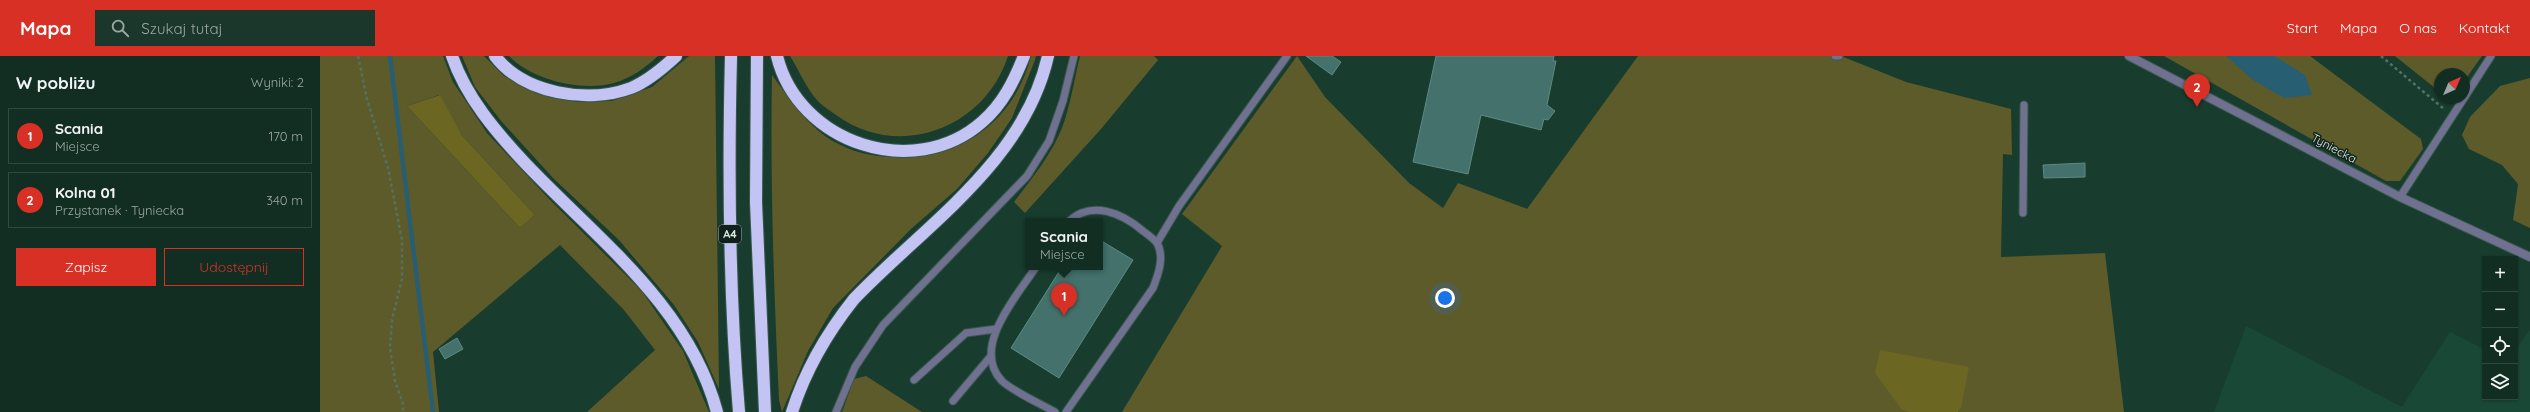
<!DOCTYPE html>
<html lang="pl">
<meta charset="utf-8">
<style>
body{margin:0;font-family:Quicksand,sans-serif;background:#1b362b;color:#f1f3f6}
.controls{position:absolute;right:12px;bottom:12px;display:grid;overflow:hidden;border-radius:0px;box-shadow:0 1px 3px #0004}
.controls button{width:36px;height:36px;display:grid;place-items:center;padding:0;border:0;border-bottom:1px solid #314a41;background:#122e23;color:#f1f3f6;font:20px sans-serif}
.compass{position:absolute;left:2114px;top:12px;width:36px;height:36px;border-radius:50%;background:#122e23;box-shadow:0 1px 3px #0004;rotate:44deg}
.you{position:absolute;left:1125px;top:242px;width:14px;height:14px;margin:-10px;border:3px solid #fff;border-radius:50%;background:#1a73e8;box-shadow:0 0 0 6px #1a73e833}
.badge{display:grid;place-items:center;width:26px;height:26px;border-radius:50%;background:#d93025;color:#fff;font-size:13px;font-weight:700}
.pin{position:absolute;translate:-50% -33px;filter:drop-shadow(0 1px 2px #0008)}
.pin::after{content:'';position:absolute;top:21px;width:14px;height:12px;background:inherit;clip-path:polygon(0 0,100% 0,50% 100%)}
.popup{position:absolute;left:705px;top:162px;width:78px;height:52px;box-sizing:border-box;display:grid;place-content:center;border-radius:0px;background:#122e23;filter:drop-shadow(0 1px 3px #0005);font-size:13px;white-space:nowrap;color:#9ca8a6}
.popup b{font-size:15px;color:#f1f3f6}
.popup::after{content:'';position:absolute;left:50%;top:100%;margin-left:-8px;border:8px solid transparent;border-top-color:#122e23}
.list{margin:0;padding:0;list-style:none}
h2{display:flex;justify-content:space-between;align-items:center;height:52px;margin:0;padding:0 16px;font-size:17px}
h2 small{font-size:13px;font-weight:400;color:#9ca8a6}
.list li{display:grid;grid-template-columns:26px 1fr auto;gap:12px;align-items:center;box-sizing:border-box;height:56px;margin:0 8px 8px;padding:0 8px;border:1px solid #314a41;border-radius:0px}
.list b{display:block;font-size:15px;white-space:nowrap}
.list p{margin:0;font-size:13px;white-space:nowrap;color:#9ca8a6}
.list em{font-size:13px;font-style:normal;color:#9ca8a6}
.actions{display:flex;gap:8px;padding:12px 16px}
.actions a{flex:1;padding:9px 0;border:1px solid #d93025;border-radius:0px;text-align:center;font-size:14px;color:#d93025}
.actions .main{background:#d93025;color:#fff}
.icon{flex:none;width:22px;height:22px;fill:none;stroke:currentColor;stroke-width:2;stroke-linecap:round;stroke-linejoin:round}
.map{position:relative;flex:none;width:2210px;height:356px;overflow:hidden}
header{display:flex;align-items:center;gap:24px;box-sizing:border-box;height:56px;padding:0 20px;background:#d93025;color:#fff}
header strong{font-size:19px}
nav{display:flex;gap:22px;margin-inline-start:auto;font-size:14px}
.search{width:280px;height:36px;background:#1b362b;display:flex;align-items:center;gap:10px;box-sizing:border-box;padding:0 14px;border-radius:0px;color:#9ca8a6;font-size:15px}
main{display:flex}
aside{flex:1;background:#122e23}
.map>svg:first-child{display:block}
</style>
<header>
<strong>Mapa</strong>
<div class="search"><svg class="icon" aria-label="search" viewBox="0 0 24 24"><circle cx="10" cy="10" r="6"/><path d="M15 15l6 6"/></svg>Szukaj tutaj</div>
<nav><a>Start</a><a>Mapa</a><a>O nas</a><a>Kontakt</a></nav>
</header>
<main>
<aside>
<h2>W pobliżu<small>Wyniki: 2</small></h2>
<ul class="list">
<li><span class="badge">1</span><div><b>Scania</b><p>Miejsce</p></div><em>170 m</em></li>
<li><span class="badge">2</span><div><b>Kolna 01</b><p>Przystanek · Tyniecka</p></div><em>340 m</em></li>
</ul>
<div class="actions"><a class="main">Zapisz</a><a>Udostępnij</a></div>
</aside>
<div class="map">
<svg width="2210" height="356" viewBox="0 0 2210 356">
<rect width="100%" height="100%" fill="#183d2f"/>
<!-- built -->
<polygon fill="#1a4836" points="1926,270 2082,351 2130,276 2165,294 2165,341 2195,341 2195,294 2210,274 2210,356 1894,356"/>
<!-- green -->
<g fill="#5e5b2b" fill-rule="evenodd">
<path d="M0,0H123L133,26L167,77L232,146L321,234L363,295L389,356H267L335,294L304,254L240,189L113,296L119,356H0ZM119,39L142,79L215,159L200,172L87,50Z"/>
<polygon points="142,0 164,0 184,20 216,37 257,46 292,45 332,31 369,0 395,0 399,333 378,286 354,249 299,184 234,123 182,66 155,31"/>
<path d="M189,0H338C325,12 311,22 294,27C262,36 212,24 189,0Z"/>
<path d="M470,0H688C665,72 579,105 516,59C510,54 502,50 497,44C486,32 479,14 470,0Z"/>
<path d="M711,0H716L715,4L692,62L668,97L637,133L592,172L513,252L488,295L462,356L459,344C454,236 450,128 452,19C469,42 487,69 511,84C542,102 571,104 605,97C614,96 625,95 634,91C674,76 701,40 711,0Z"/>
<path d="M760,0H834L838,4L781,73L705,157L694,146C714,120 737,92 746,60C752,40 755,20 760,0Z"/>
<polygon points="977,0 1005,41 1089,127 1123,152 1138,127 1207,153 1318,0 1521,0 1586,26 1691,53 1692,99 1683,98 1681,201 1785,197 1804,356 1638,356 1641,352 1582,354 1588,356 802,356 902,190 862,158"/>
<polygon points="1844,0 1990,0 2101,83 2103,93 2080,125 2066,125"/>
<polygon points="2075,0 2162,0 2144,25 2144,18 2120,18 2120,36"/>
<polygon points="2210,22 2210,172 2193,164 2198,128 2182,109 2149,93 2142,79 2150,61 2180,30"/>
<polygon points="546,320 602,356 522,356 534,323"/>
</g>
<!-- forest -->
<g fill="#6b6622">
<polygon points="120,39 142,79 215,159 200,172 87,50"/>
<polygon points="1560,294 1649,311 1641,352 1638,356 1588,356 1582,354 1555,317"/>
</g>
<!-- water -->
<polygon fill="#275e72" points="1906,0 1954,0 1985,19 1992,39 1964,42 1933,24"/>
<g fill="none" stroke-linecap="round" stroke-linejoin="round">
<!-- stream -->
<polyline stroke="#275e72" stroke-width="4.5" points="70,0 113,356"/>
</g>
<!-- building -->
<g fill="#44716b" stroke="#5d8a84">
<polygon points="986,0 1012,0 1021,6 1012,19"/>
<polygon points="1116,0 1234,0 1233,5 1236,5 1227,49 1235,55 1228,64 1224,63 1221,74 1161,59 1148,118 1093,106"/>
<polygon points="1765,107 1765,121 1724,122 1723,109"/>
<polygon points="780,184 813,204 739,322 691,292 742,211 780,211"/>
<polygon points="137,282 143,293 125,303 119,293"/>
</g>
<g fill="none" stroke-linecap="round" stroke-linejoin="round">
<!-- service casing -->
<g stroke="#37594c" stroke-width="9">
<g id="service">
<polyline points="1515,0 1519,0"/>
<polyline points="2144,42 2171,0"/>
<polyline points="2080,141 2144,42"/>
<polyline points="1703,157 1704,49"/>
<polyline points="837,187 859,150 967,0"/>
<path d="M716,211C697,240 650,292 682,325C694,336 721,348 735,356"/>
<polyline points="594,324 646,277 676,273"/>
<polyline points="633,345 671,300"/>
<polyline points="516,356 535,311 563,269 707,120 729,85 743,45 754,0"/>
<path d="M746,356L833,232C838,219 845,201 837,187C834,183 827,178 823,175C802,157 772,144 749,165"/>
</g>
</g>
<!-- tertiary casing -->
<g stroke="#37594c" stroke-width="10">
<polyline id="tertiary" points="1809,0 2080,141 2210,201"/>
</g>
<!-- motorway casing -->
<g stroke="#37594c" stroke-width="14">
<g id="motorway">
<path d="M132,0C146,41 176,76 205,107C277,183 369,250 397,356"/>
<path d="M175,0C204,38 268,48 311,32C328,25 342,13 356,0"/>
<path d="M411,0C408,119 409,238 419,356"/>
<polyline points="437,0 436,146 445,356"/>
<path d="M457,0C478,87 594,126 662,66C683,48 694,25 704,0"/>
<path d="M472,356C485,315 507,277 534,243C605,169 704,106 728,0"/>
</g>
</g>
<!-- path -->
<g stroke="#527265" stroke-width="2.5" stroke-dasharray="3 3" stroke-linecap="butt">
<polyline points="38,0 47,43 68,112 82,184 82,223 72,264 70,292 75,325 83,348 83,356"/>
<polyline points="2061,0 2124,53"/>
</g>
<!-- service -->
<use href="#service" stroke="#707090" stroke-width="7"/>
<!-- tertiary -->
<use href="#tertiary" stroke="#707090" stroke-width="8"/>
<!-- motorway -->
<use href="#motorway" stroke="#c4c4f4" stroke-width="12"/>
</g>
<g text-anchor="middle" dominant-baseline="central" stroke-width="3" stroke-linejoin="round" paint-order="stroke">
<!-- shield labels -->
<rect fill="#11201a" stroke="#9cafa6" stroke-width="1" x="399" y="169" width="22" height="18" rx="3"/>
<g font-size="11" font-weight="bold" fill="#d7ece2">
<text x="410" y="178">A4</text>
</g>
<!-- street labels -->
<g font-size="12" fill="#d7ece2" stroke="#11201a">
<text transform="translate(2014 92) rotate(28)">Tyniecka</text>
</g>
</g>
</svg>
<div class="controls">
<button>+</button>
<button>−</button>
<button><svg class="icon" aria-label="locate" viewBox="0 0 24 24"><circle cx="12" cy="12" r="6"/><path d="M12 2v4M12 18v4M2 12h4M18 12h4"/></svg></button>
<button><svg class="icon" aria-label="layers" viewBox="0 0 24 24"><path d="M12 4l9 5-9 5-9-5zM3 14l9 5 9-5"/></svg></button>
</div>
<svg class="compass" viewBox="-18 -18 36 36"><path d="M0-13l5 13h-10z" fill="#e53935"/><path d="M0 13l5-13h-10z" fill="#9ca8a6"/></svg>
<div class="you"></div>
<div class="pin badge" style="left:744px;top:260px">1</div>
<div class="popup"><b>Scania</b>Miejsce</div>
<div class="pin badge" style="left:1877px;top:51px">2</div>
</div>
</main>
